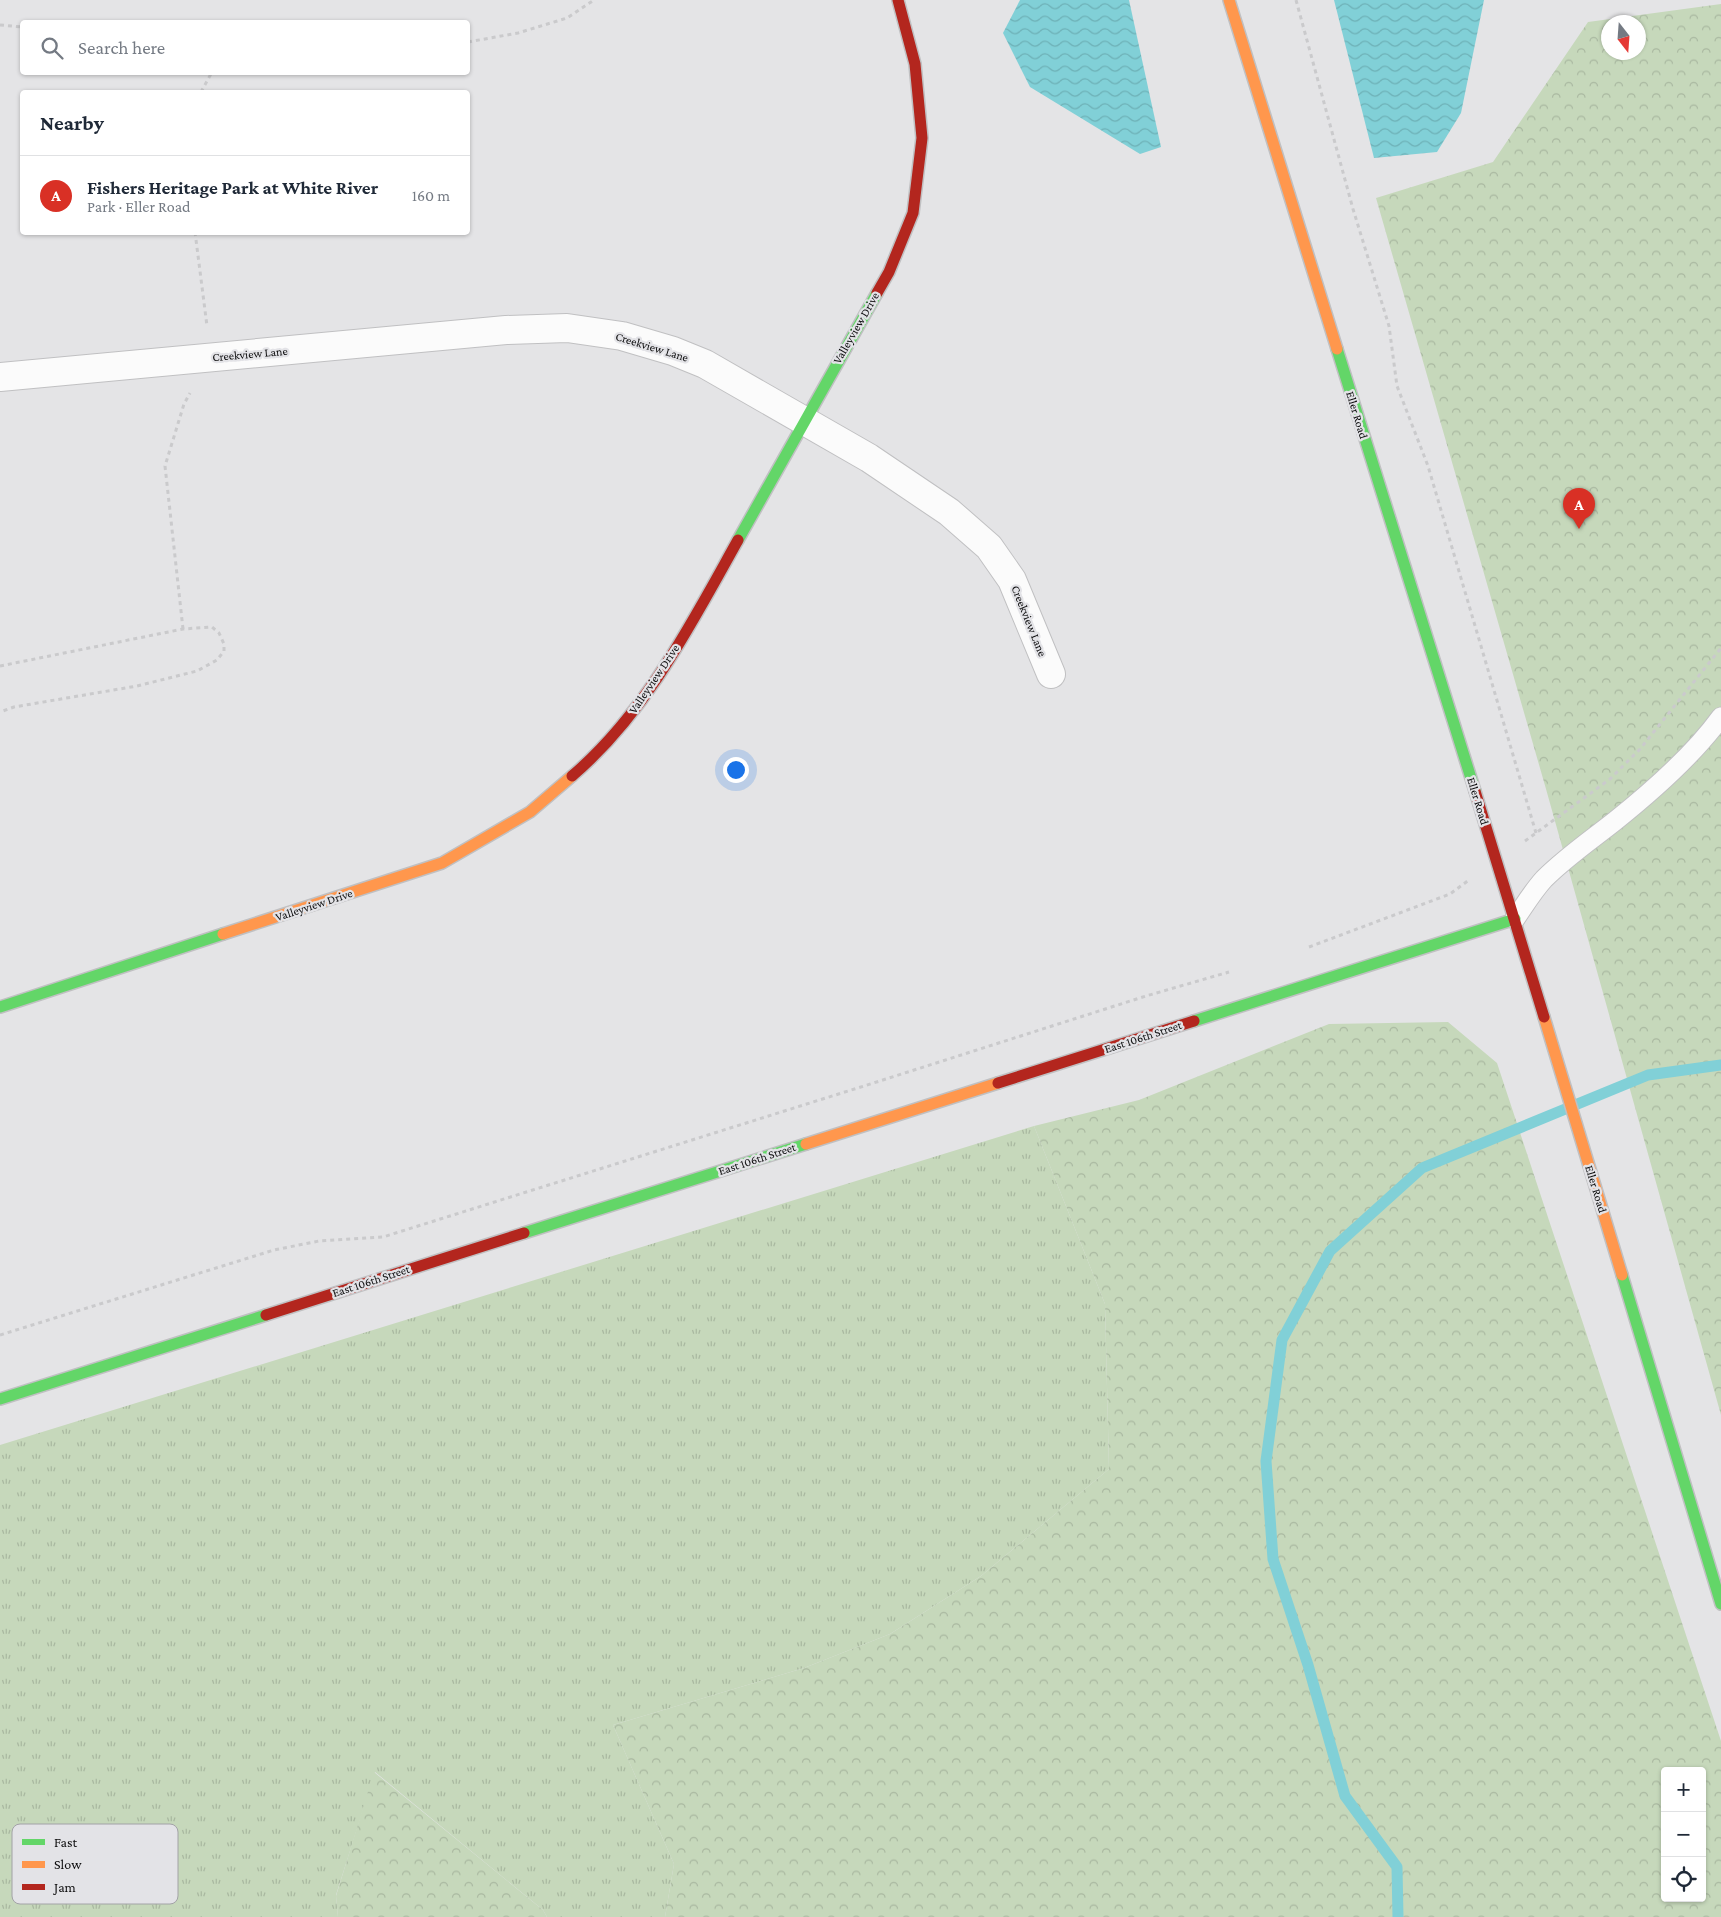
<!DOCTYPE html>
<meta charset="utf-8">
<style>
body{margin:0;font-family:"Crimson Pro",serif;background:#f6f6f7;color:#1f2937}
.controls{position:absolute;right:15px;bottom:15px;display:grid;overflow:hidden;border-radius:5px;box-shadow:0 1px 4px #0004}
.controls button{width:45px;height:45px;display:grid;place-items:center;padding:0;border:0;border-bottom:1px solid #e0e1e3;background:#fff;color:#1f2937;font:25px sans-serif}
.compass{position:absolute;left:1601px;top:15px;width:45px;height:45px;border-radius:50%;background:#fff;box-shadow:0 1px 4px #0004;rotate:163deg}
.you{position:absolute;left:735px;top:769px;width:18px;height:18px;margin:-12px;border:4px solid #fff;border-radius:50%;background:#1a73e8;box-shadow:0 0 0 8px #1a73e833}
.badge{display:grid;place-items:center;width:32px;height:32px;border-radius:50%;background:#d93025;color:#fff;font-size:16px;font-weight:700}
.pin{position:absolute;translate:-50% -41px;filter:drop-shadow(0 1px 2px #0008)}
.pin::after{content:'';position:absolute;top:26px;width:18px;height:15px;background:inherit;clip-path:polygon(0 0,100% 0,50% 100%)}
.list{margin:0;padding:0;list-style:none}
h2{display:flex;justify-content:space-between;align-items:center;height:65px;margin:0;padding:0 20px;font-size:21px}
h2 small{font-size:16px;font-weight:400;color:#747a83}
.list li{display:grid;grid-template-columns:32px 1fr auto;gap:15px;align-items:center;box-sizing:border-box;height:80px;padding:0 20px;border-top:1px solid #e0e1e3}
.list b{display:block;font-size:19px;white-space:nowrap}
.list p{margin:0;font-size:16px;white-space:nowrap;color:#747a83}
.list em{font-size:16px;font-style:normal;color:#747a83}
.icon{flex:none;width:28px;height:28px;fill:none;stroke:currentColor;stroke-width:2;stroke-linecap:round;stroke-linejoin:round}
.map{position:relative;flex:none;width:1721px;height:1917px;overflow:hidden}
.search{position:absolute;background:#fff;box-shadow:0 1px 4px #0004;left:20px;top:20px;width:450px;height:55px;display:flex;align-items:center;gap:12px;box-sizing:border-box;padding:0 18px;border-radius:5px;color:#747a83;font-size:19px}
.panel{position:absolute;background:#fff;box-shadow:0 1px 4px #0004;left:20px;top:90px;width:450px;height:145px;border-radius:5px}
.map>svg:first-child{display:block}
</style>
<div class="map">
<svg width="1721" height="1917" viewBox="0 0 1721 1917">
<defs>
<pattern id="grass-tufts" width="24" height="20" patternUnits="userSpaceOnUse" patternTransform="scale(1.25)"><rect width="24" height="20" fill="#c6d8bb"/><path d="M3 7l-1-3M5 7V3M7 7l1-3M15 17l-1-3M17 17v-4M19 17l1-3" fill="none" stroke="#a9b8a0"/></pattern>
<pattern id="forest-crowns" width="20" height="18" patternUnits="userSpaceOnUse" patternTransform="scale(1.25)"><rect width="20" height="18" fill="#c6d8bb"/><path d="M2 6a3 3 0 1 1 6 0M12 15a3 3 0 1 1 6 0" fill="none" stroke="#a9b8a0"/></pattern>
<pattern id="water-waves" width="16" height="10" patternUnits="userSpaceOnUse" patternTransform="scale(1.25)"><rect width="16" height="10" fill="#81d0d7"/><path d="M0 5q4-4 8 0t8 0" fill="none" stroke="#6eb1b7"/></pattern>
</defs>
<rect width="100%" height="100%" fill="#e4e4e6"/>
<!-- grass -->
<polygon fill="url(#grass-tufts)" points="1034,1126 1105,1304 1109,1469 981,1576 890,1634 804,1668 613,1725 674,1864 665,1917 547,1917 543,1910 375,1772 336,1895 338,1917 0,1917 0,1445"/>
<!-- forest -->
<g fill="url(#forest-crowns)" fill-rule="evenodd">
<path d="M1721,4V1415L1546,789L1376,198L1493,162L1588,22ZM1608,22H1638V52H1608Z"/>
<path d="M1448,1022L1497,1063L1721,1741V1917H665L674,1864L613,1725L804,1668L890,1634L981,1576L1109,1469L1105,1304L1034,1126L1139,1100L1329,1024ZM1665,1771H1702V1898H1665Z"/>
<polygon points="374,1772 543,1910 547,1917 338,1917 336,1896"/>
</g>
<!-- water -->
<g fill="url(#water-waves)">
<polygon points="1020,0 1129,0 1161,147 1140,154 1030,87 1003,33"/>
<polygon points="1334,0 1484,0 1461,113 1437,152 1374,158"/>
</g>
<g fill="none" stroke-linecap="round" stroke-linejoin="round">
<!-- stream -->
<polyline stroke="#81d0d7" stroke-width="11" points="1398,1917 1397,1867 1345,1796 1308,1665 1273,1559 1266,1461 1282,1340 1330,1251 1422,1168 1648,1075 1721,1065"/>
<!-- lane casing -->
<g stroke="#c0c0c2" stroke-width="21">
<path id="lane" d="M1515,919C1524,906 1533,891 1544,879C1566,857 1591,840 1615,821C1650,793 1695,753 1721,717"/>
</g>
<!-- street casing -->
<g stroke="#c0c0c2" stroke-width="30">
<polyline id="street" points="0,377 506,330 567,328 622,336 673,351 705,364 869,458 949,512 989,547 1012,580 1051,674"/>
</g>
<!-- fast casing -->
<g stroke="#c0c0c2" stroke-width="14">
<g id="fast">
<polyline points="1337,349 1475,791"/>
<polyline points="738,540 877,293"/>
<polyline points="0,1007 223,934"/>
<polyline points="1194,1021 1515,919"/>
<polyline points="524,1233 806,1144"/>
<polyline points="1622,1275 1721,1604"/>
<polyline points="0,1399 266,1315"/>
</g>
</g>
<!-- slow casing -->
<g stroke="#c0c0c2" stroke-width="14">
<g id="slow">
<polyline points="1229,0 1337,349"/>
<polyline points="223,934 442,863 530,812 572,776"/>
<polyline points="1544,1017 1622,1275"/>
<polyline points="806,1144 998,1083"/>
</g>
</g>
<!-- jam casing -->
<g stroke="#c0c0c2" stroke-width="14">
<g id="jam">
<polyline points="877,293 889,272 913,213 922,138 915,64 898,0"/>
<path d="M572,776C646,713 691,624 738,540"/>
<polyline points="1475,791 1544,1017"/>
<polyline points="998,1083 1194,1021"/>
<polyline points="266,1315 524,1233"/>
</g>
</g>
<!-- path -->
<g stroke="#cacacc" stroke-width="3" stroke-dasharray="4 4" stroke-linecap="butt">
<polyline points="1296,0 1353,209 1389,326 1397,386 1428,466 1536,833"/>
<polyline points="0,25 22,27"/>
<polyline points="468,42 518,33 567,18 594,0"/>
<polyline points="201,92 212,72"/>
<polyline points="195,232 207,326"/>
<polyline points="183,629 165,466 184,404 190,393"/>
<polyline points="0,666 183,629 212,627 219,633 224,644 224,651 217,660 197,671 137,686 14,707 0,712"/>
<polyline points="1525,841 1610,779 1640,749 1721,648"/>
<polyline points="1309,947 1450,894 1469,880"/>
<polyline points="0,1335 274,1250 319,1241 383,1237 864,1086 1146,996 1229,972"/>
</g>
<!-- lane -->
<use href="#lane" stroke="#fbfbfb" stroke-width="19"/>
<!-- street -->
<use href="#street" stroke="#fbfbfb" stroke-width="28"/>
<!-- fast -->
<use href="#fast" stroke="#63d668" stroke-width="11"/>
<!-- slow -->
<use href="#slow" stroke="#ff974d" stroke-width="11"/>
<!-- jam -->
<use href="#jam" stroke="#b3261e" stroke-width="11"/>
</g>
<g text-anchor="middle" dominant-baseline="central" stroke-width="4.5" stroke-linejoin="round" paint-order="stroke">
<!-- street labels -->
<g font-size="12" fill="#0c0c0d" stroke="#e3e3e7">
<text transform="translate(856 328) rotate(-60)">Valleyview Drive</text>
<text transform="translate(652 347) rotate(17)">Creekview Lane</text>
<text transform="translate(250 354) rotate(-5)">Creekview Lane</text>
<text transform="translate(1357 415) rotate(73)">Eller Road</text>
<text transform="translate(1029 621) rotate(68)">Creekview Lane</text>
<text transform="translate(654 679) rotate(-56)">Valleyview Drive</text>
<text transform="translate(1478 801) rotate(73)">Eller Road</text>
<text transform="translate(314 905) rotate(-18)">Valleyview Drive</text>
<text transform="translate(1143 1037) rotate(-18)">East 106th Street</text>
<text transform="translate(757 1159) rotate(-18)">East 106th Street</text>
<text transform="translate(1596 1189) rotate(73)">Eller Road</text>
<text transform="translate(371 1281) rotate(-18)">East 106th Street</text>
</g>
</g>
<!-- legend -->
<rect x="12" y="1824" width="166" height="80" rx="8" fill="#e3e3e7" stroke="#a2a2a6" stroke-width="1"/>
<rect x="22" y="1839" width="23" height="6" fill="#63d668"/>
<rect x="22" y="1861" width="23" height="7" fill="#ff974d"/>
<rect x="22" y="1884" width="23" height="6" fill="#b3261e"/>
<g font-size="14" fill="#0c0c0d">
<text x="54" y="1847">Fast</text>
<text x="54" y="1869">Slow</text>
<text x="54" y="1892">Jam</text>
</g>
</svg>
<div class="controls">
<button>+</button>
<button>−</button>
<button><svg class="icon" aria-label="locate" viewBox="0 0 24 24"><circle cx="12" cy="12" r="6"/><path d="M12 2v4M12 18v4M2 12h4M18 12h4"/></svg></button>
</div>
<svg class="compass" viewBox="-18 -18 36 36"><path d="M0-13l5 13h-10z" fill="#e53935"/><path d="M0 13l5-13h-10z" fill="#747a83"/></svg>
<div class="you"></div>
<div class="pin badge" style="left:1579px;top:529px">A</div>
<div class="search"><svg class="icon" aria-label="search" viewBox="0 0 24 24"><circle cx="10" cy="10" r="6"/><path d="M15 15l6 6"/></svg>Search here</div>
<section class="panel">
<h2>Nearby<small></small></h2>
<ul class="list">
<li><span class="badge">A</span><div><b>Fishers Heritage Park at White River</b><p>Park · Eller Road</p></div><em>160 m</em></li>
</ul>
</section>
</div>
